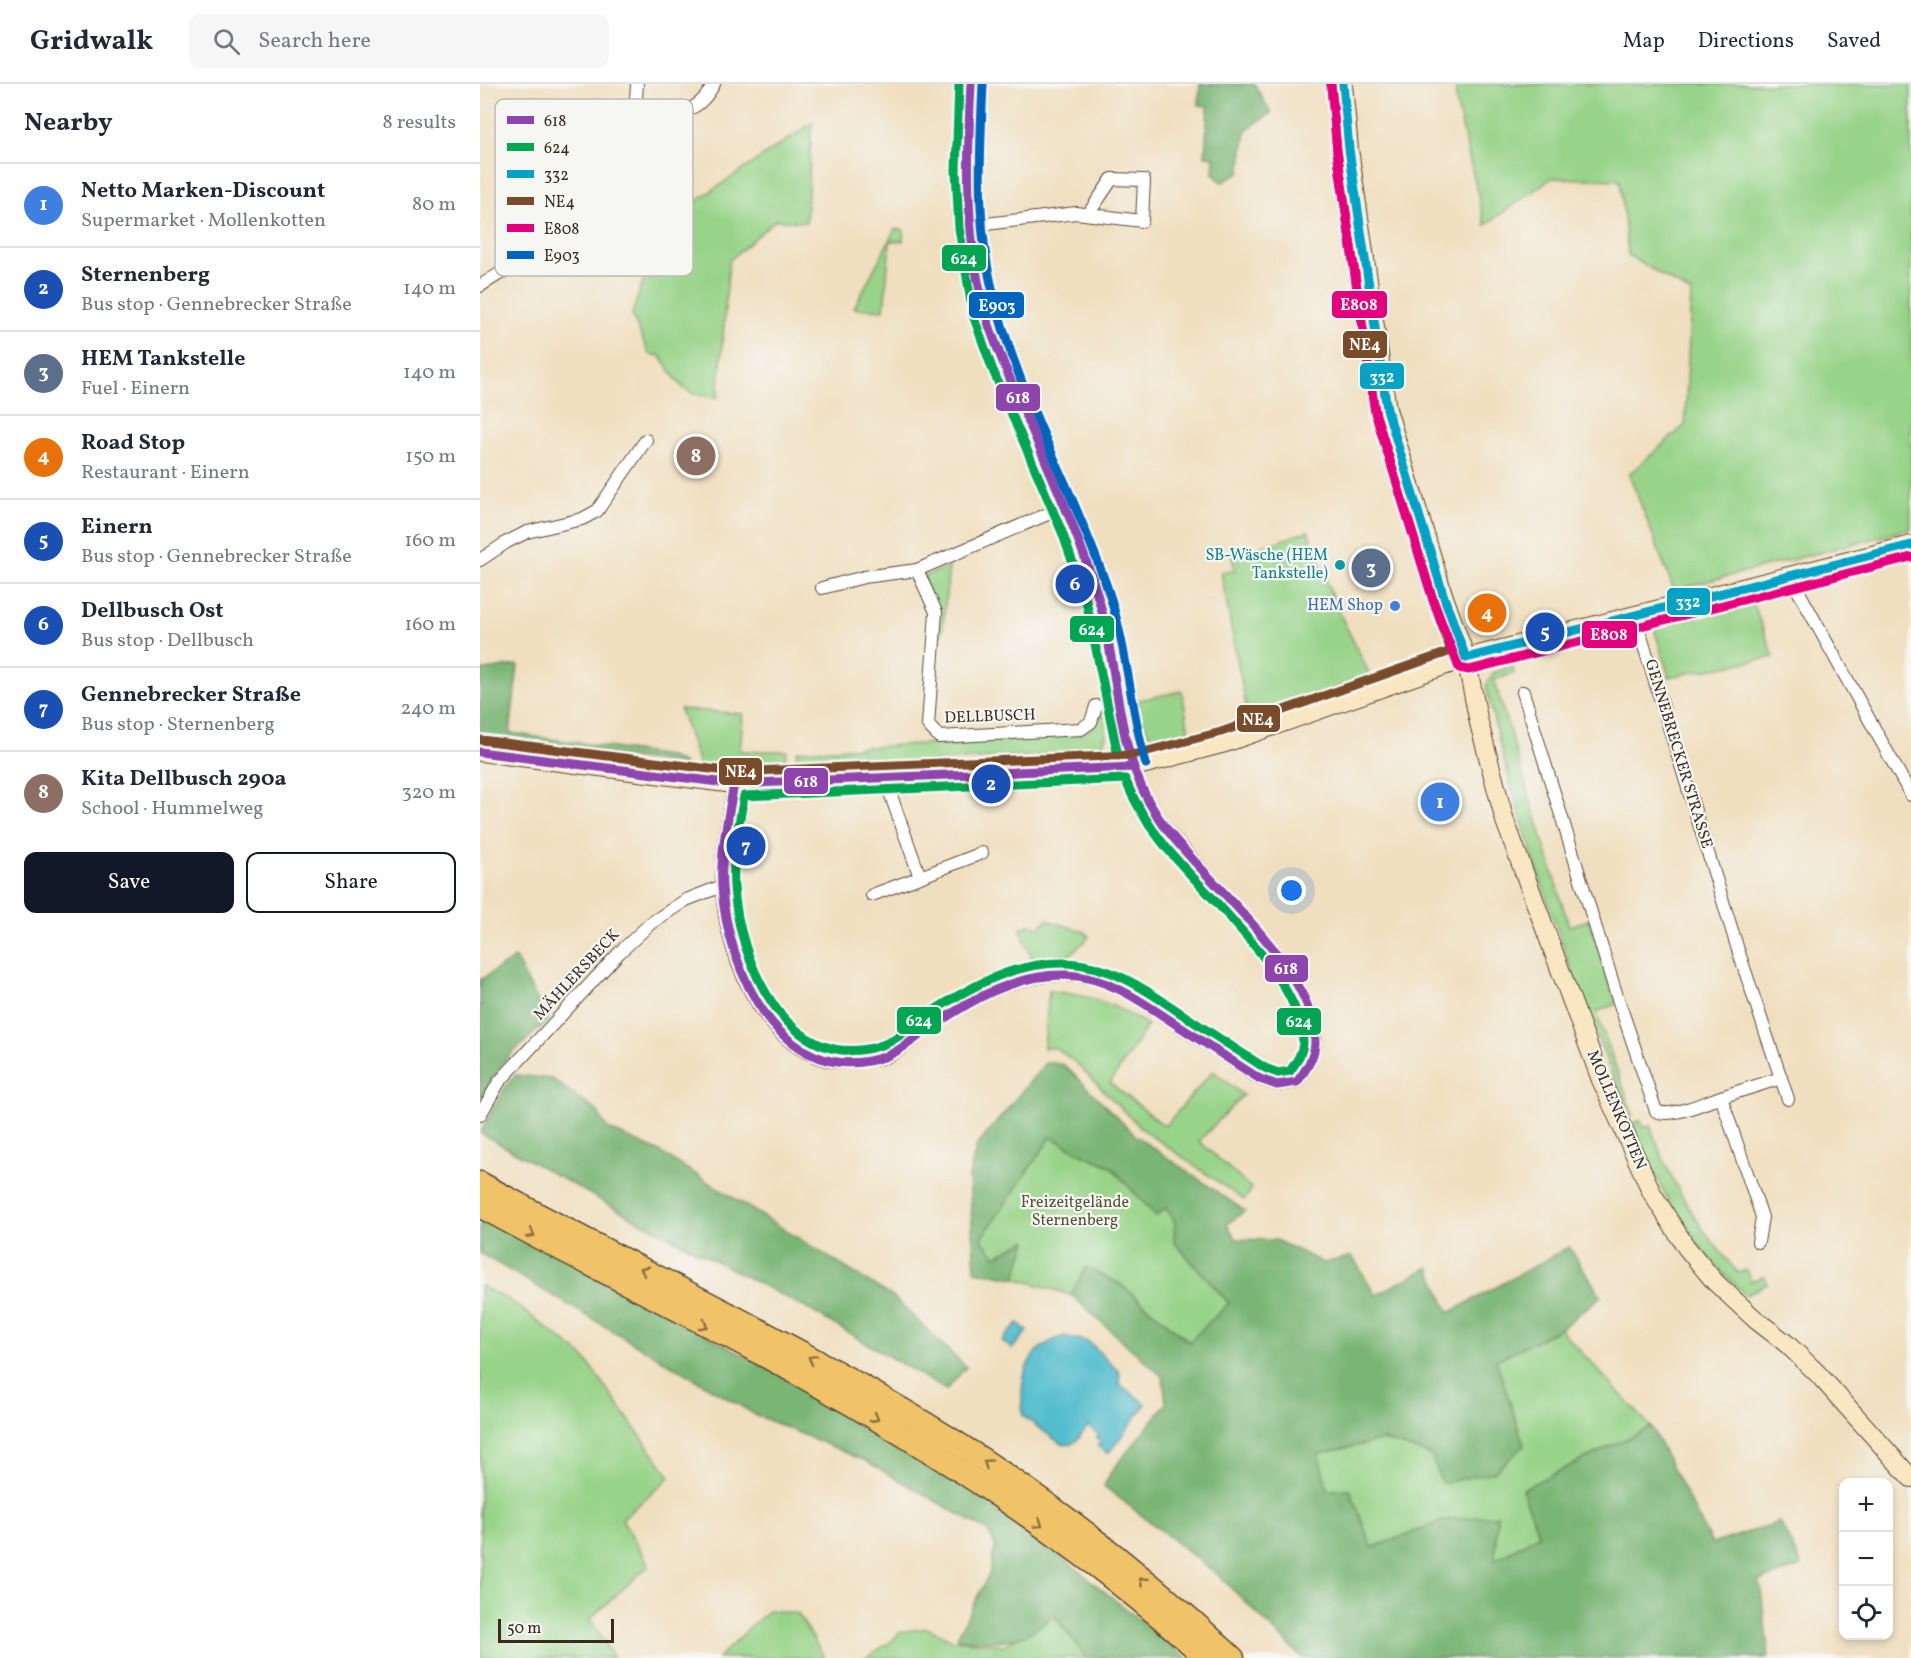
<!DOCTYPE html>
<meta charset="utf-8">
<style>
body{margin:0;font-family:Vollkorn,serif;background:#f6f6f7;color:#1f2937}
.controls{position:absolute;right:18px;bottom:18px;display:grid;overflow:hidden;border-radius:12px;box-shadow:0 3px 9px #0003}
.controls button{width:54px;height:54px;display:grid;place-items:center;padding:0;border:0;border-bottom:2px solid #e0e1e3;background:#fff;color:#1f2937;font:30px sans-serif}
.scale{position:absolute;left:18px;bottom:15px;width:116px;box-sizing:border-box;padding-left:6px;border:3px solid #3b2a1e;border-top:0;font-size:16px;line-height:21px;white-space:nowrap;color:#3b2a1e;-webkit-text-stroke:4px #f6f6f2;paint-order:stroke}
.you{position:absolute;left:812px;top:807px;width:21px;height:21px;margin:-15px;border:4px solid #fff;border-radius:50%;background:#1a73e8;box-shadow:0 0 0 9px #1a73e833}
.badge{display:grid;place-items:center;width:39px;height:39px;border-radius:50%;background:#111827;color:#fff;font-size:20px;font-weight:700}
.pin{position:absolute;translate:-50% -50%;border:3px solid #fff;box-shadow:0 2px 6px #0006}
.list{margin:0;padding:0;list-style:none}
h2{display:flex;justify-content:space-between;align-items:center;height:78px;margin:0;padding:0 24px;font-size:26px}
h2 small{font-size:20px;font-weight:400;color:#747a83}
.list li{display:grid;grid-template-columns:39px 1fr auto;gap:18px;align-items:center;box-sizing:border-box;height:84px;padding:0 24px;border-top:2px solid #e0e1e3}
.list b{display:block;font-size:22px;white-space:nowrap}
.list p{margin:0;font-size:20px;white-space:nowrap;color:#747a83}
.list em{font-size:20px;font-style:normal;color:#747a83}
.actions{display:flex;gap:12px;padding:18px 24px}
.actions a{flex:1;padding:14px 0;border:2px solid #111827;border-radius:12px;text-align:center;font-size:21px;color:#111827}
.actions .main{background:#111827;color:#fff}
.icon{flex:none;width:33px;height:33px;fill:none;stroke:currentColor;stroke-width:2;stroke-linecap:round;stroke-linejoin:round}
.map{position:relative;flex:none;width:1431px;height:1574px;overflow:hidden}
header{display:flex;align-items:center;gap:36px;box-sizing:border-box;height:84px;padding:0 30px;background:#fff;border-bottom:2px solid #e0e1e3}
header strong{font-size:28px}
nav{display:flex;gap:33px;margin-inline-start:auto;font-size:21px}
.search{width:420px;height:54px;background:#f6f6f7;display:flex;align-items:center;gap:15px;box-sizing:border-box;padding:0 21px;border-radius:12px;color:#747a83;font-size:22px}
main{display:flex}
aside{flex:1;background:#fff}
.map>svg:first-child{display:block}
</style>
<header>
<strong>Gridwalk</strong>
<div class="search"><svg class="icon" aria-label="search" viewBox="0 0 24 24"><circle cx="10" cy="10" r="6"/><path d="M15 15l6 6"/></svg>Search here</div>
<nav><a>Map</a><a>Directions</a><a>Saved</a></nav>
</header>
<main>
<aside>
<h2>Nearby<small>8 results</small></h2>
<ul class="list">
<li><span class="badge" style="background:#3f7fe0">1</span><div><b>Netto Marken-Discount</b><p>Supermarket · Mollenkotten</p></div><em>80 m</em></li>
<li><span class="badge" style="background:#1a4fb4">2</span><div><b>Sternenberg</b><p>Bus stop · Gennebrecker Straße</p></div><em>140 m</em></li>
<li><span class="badge" style="background:#5c6f8a">3</span><div><b>HEM Tankstelle</b><p>Fuel · Einern</p></div><em>140 m</em></li>
<li><span class="badge" style="background:#e8710a">4</span><div><b>Road Stop</b><p>Restaurant · Einern</p></div><em>150 m</em></li>
<li><span class="badge" style="background:#1a4fb4">5</span><div><b>Einern</b><p>Bus stop · Gennebrecker Straße</p></div><em>160 m</em></li>
<li><span class="badge" style="background:#1a4fb4">6</span><div><b>Dellbusch Ost</b><p>Bus stop · Dellbusch</p></div><em>160 m</em></li>
<li><span class="badge" style="background:#1a4fb4">7</span><div><b>Gennebrecker Straße</b><p>Bus stop · Sternenberg</p></div><em>240 m</em></li>
<li><span class="badge" style="background:#8d6e63">8</span><div><b>Kita Dellbusch 290a</b><p>School · Hummelweg</p></div><em>320 m</em></li>
</ul>
<div class="actions"><a class="main">Save</a><a>Share</a></div>
</aside>
<div class="map">
<svg width="1431" height="1574" viewBox="0 0 1431 1574">
<rect width="100%" height="100%" fill="#f6f6f2"/>
<filter id="ink" filterUnits="userSpaceOnUse"><feTurbulence type="fractalNoise" baseFrequency=".0167" numOctaves="2"/><feDisplacementMap in="SourceGraphic" scale="12" xChannelSelector="R" yChannelSelector="G"/><feConvolveMatrix kernelMatrix="1 2 1 2 8 2 1 2 1" color-interpolation-filters="sRGB"/></filter>
<filter id="wash" filterUnits="userSpaceOnUse"><feTurbulence type="fractalNoise" baseFrequency=".008" numOctaves="4" result="noise"/><feDisplacementMap in="SourceGraphic" scale="24" xChannelSelector="R" yChannelSelector="G"/><feGaussianBlur stdDeviation="1.35" result="paint"/><feColorMatrix in="noise" values="0 0 0 0 0 0 0 0 0 0 0 0 0 0 0 0 0 1.4 0 .05"/><feComposite in="paint" operator="in"/></filter>
<g filter="url(#wash)">
<rect width="100%" height="100%" fill="#f0dfbf"/>
<!-- green -->
<g fill="#97d388" stroke="#697e53" stroke-width="1.5">
<polygon points="976,0 1431,0 1431,445 1194,506 1149,390 1205,341 1211,209 1148,171 1140,96 1072,94 1005,141 976,17"/>
<path d="M332,39L326,138L295,136L249,177L238,313C199,312 201,300 180,272L169,270L152,231L181,141Z"/>
<polygon points="415,145 424,146 423,157 410,157 404,226 374,224"/>
<polygon points="828,447 855,520 891,593 768,634 741,488 755,486 752,473"/>
<polygon points="469,483 462,551 459,551 444,492"/>
<polygon points="1272,517 1294,573 1189,593 1174,544"/>
<path d="M1032,582L1034,589L1014,596L1089,842L1109,836L1136,920L1116,928L1153,1031L1149,1033C1092,891 1039,751 1006,602L1013,589Z"/>
<path d="M702,607L710,655C672,665 664,651 655,617Z"/>
<path d="M622,617C625,637 633,654 615,668L315,686L317,667L597,651C615,646 623,635 622,617Z"/>
<polygon points="200,625 263,630 260,667 307,667 303,687 271,688 220,683"/>
<polygon points="567,836 605,848 609,853 590,871 588,881 554,880 540,845 550,841 560,843"/>
<path d="M569,907C611,911 632,919 668,941L630,999L685,1042L733,987L763,1011L719,1057L772,1105L764,1116L662,1045L596,979L576,964H564Z"/>
<path d="M1161,1036L1163,1043L1170,1042C1192,1102 1216,1141 1258,1189L1267,1186L1271,1197L1284,1193L1287,1200L1266,1211C1213,1166 1177,1103 1151,1040Z"/>
<polygon points="571,1053 602,1070 630,1082 676,1132 686,1124 695,1138 694,1158 749,1219 710,1258 640,1200 607,1184 591,1211 535,1194 547,1157 516,1172 501,1155"/>
<polygon points="0,1202 30,1216 103,1272 190,1393 142,1435 169,1481 110,1535 134,1574 0,1574"/>
<polygon points="1080,1245 1171,1343 1042,1405 1059,1451 1015,1476 1017,1432 965,1436 891,1464 870,1405 848,1407 838,1370 904,1356 951,1371 1044,1362 1016,1276"/>
<polygon points="289,1526 318,1530 345,1574 238,1574"/>
<polygon points="575,1533 607,1574 385,1574 411,1558 420,1548 447,1544 472,1556 524,1561"/>
</g>
<!-- forest -->
<g fill="#79b574" stroke="#5a7049" stroke-width="1.5">
<polygon points="720,0 774,0 791,29 766,46 760,89 742,98 733,90 734,73 725,72 728,22 719,21"/>
<polygon points="38,581 30,649 188,672 206,681 0,655 0,587"/>
<polygon points="35,874 68,936 24,977 0,1015 0,896"/>
<polygon points="566,978 584,981 656,1052 765,1127 747,1140 756,1155 796,1156 844,1179 872,1172 896,1211 949,1183 969,1229 1089,1163 1121,1212 1080,1245 1016,1276 1044,1362 1014,1388 962,1399 951,1371 904,1356 838,1370 848,1406 870,1405 892,1464 965,1436 1017,1431 1015,1476 1059,1451 1042,1405 1171,1343 1232,1460 1300,1438 1322,1482 1280,1497 1289,1574 822,1574 738,1491 624,1402 631,1388 686,1320 683,1293 591,1211 606,1183 640,1200 709,1258 749,1219 694,1158 695,1138 686,1124 676,1132 630,1082 602,1070 571,1053 501,1155 516,1172 547,1156 535,1194 495,1187 489,1093 496,1063"/>
<polygon points="36,991 72,995 117,1027 128,1045 178,1067 413,1213 486,1283 466,1306 328,1225 153,1134 0,1049 26,1002"/>
<path d="M0,1127L415,1354L513,1418L707,1574H607L573,1529C546,1562 514,1558 476,1555L510,1488L515,1462L508,1447L386,1377L276,1331L0,1169Z"/>
</g>
<!-- water -->
<g fill="#52bdcd" stroke="#467476" stroke-width="1.5">
<polygon points="538,1239 548,1247 532,1265 522,1257"/>
<path d="M585,1252L609,1258L640,1289L639,1300L666,1320L628,1370L617,1362L621,1358L616,1354L619,1351L608,1342C599,1352 596,1364 581,1360L543,1332C539,1294 544,1264 585,1252Z"/>
</g>
</g>
<g filter="url(#ink)">
<g fill="none" stroke-linecap="round" stroke-linejoin="round">
<!-- minor casing -->
<g stroke="#564536" stroke-width="14">
<g id="minor">
<path d="M156,22C192,28 214,37 234,0"/>
<polyline points="490,142 596,129 662,137 664,96 632,95 609,129"/>
<path d="M0,202C93,143 152,123 157,0"/>
<polyline points="0,476 27,458 47,448 102,435 117,427 166,356"/>
<polyline points="437,486 456,528 448,641 459,653 601,645 611,638 616,622"/>
<polyline points="1310,492 1431,711"/>
<polyline points="342,504 384,493 437,486 584,423"/>
<polyline points="1155,533 1259,869 1308,1015"/>
<path d="M1043,608L1135,906L1176,1027C1190,1035 1226,1018 1241,1013"/>
<polyline points="405,695 440,793 502,769"/>
<path d="M254,700C248,733 240,770 242,803C244,877 295,995 386,977C393,976 401,975 408,972C421,966 434,955 445,947C488,917 533,890 586,891C631,892 665,920 700,943C727,960 754,978 780,995L797,1001L817,998C826,985 833,975 835,959C841,894 714,786 678,734C634,671 640,583 618,513C598,451 571,390 545,330C531,297 515,263 505,228C485,153 487,77 491,0"/>
<polyline points="392,811 440,793"/>
<polyline points="0,1031 19,998 140,868 171,839 206,816 242,802"/>
<polyline points="1278,1158 1282,1133 1241,1013 1301,994"/>
</g>
</g>
<!-- secondary casing -->
<g stroke="#564536" stroke-width="20">
<g id="secondary">
<polyline points="863,0 869,65 907,325 964,513 986,574 999,639 1025,737 1121,996 1172,1109 1206,1163 1235,1198 1276,1236 1307,1260 1338,1290 1431,1394"/>
<polyline points="0,668 254,700 654,683 745,659 986,574 1431,461"/>
</g>
</g>
<!-- motorway casing -->
<g stroke="#564536" stroke-width="25">
<g id="motorway">
<path d="M0,1099C157,1186 321,1261 474,1357C573,1419 668,1494 753,1574"/>
<path d="M0,1122C102,1178 207,1229 309,1285C457,1367 601,1459 726,1574"/>
</g>
</g>
<!-- minor -->
<use href="#minor" stroke="#fff" stroke-width="12"/>
<!-- secondary -->
<use href="#secondary" stroke="#f9e7c3" stroke-width="18"/>
<!-- motorway -->
<use href="#motorway" stroke="#f0c369" stroke-width="22"/>
<!-- bus-1 casing -->
<g stroke="#f6f6f2" stroke-width="14">
<g id="bus-1">
<polyline points="0,668 254,700 654,683"/>
<path d="M254,700C248,734 240,769 242,803C247,885 301,1007 404,973C420,968 432,956 446,947C487,918 535,889 587,891C630,893 665,920 700,943C727,960 753,978 780,995L797,1001L817,998C825,987 835,973 835,959C836,881 719,795 678,733C634,668 640,586 618,513C598,447 568,384 541,320C528,290 514,260 505,228C485,154 487,76 491,0"/>
</g>
</g>
<!-- bus-2 casing -->
<g stroke="#f6f6f2" stroke-width="14">
<g id="bus-2">
<polyline points="479,0 476,86 479,144 493,231 512,284 582,448 606,516 638,672"/>
<path d="M645,695C655,720 668,741 685,762C724,810 822,894 823,958C823,968 816,979 810,987L798,989L785,984C759,967 732,950 705,932C669,908 633,881 587,879C533,877 484,906 441,935C428,944 415,958 399,962C306,991 258,875 254,802C252,771 259,741 264,712Z"/>
</g>
</g>
<!-- bus-3 casing -->
<g stroke="#f6f6f2" stroke-width="14">
<g id="bus-3">
<polyline points="863,0 869,65 907,325 964,513 986,574"/>
<polyline points="986,574 1431,461"/>
</g>
</g>
<!-- bus-4 casing -->
<g stroke="#f6f6f2" stroke-width="14">
<polyline id="bus-4" points="1,656 254,688 652,671 741,648 971,567 953,516 895,328 857,67 851,1"/>
</g>
<!-- bus-5 casing -->
<g stroke="#f6f6f2" stroke-width="14">
<polyline id="bus-5" points="851,1 857,67 895,328 953,516 979,584 989,586 1431,473"/>
</g>
<!-- bus-6 casing -->
<g stroke="#f6f6f2" stroke-width="14">
<path id="bus-6" d="M503,1C500,67 496,135 511,200C535,307 593,403 628,506C647,562 650,623 666,680"/>
</g>
<!-- bus-1 -->
<use href="#bus-1" stroke="#8e44ad" stroke-width="9"/>
<!-- bus-2 -->
<use href="#bus-2" stroke="#00a651" stroke-width="9"/>
<!-- bus-3 -->
<use href="#bus-3" stroke="#03a3c5" stroke-width="9"/>
<!-- bus-4 -->
<use href="#bus-4" stroke="#7a4b2a" stroke-width="9"/>
<!-- bus-5 -->
<use href="#bus-5" stroke="#e5007d" stroke-width="9"/>
<!-- bus-6 -->
<use href="#bus-6" stroke="#0065bd" stroke-width="9"/>
</g>
<!-- one-way arrows -->
<defs><path id="oneway-chevron" d="M-2-3.5L2.5 0L-2 3.5" fill="none" stroke-width="1.6" stroke-linecap="round" stroke-linejoin="round" transform="scale(1.5)"/></defs>
<g stroke="#8c6f40">
<use href="#oneway-chevron" transform="translate(51 1150) rotate(29)"/>
<use href="#oneway-chevron" transform="translate(164 1186) rotate(-153)"/>
<use href="#oneway-chevron" transform="translate(224 1241) rotate(27)"/>
<use href="#oneway-chevron" transform="translate(332 1275) rotate(-151)"/>
<use href="#oneway-chevron" transform="translate(395 1334) rotate(30)"/>
<use href="#oneway-chevron" transform="translate(507 1379) rotate(-146)"/>
<use href="#oneway-chevron" transform="translate(559 1440) rotate(34)"/>
<use href="#oneway-chevron" transform="translate(663 1497) rotate(-140)"/>
</g>
</g>
<!-- markers -->
<circle fill="#0f9aa8" stroke="#f6f6f2" stroke-width="2" cx="860" cy="481" r="6"/>
<circle fill="#3f7fe0" stroke="#f6f6f2" stroke-width="2" cx="915" cy="522" r="6"/>
<g text-anchor="middle" dominant-baseline="central" stroke-width="4.5" stroke-linejoin="round" paint-order="stroke">
<!-- culture labels -->
<g font-size="16" fill="#0d838f" stroke="#f6f6f2" text-anchor="end">
<text x="848" y="472">SB-Wäsche (HEM<tspan x="848" dy="18">Tankstelle)</tspan></text>
</g>
<!-- shop labels -->
<g font-size="16" fill="#366cbe" stroke="#f6f6f2" text-anchor="end">
<text x="903" y="522">HEM Shop</text>
</g>
<!-- street labels -->
<g font-size="16" fill="#3b2a1e" stroke="#f6f6f2">
<text transform="translate(510 633) rotate(-2)">DELLBUSCH</text>
<text transform="translate(1198 670) rotate(73)">GENNEBRECKER STRASSE</text>
<text transform="translate(97 891) rotate(-47)">MÄHLERSBECK</text>
<text transform="translate(1136 1026) rotate(67)">MOLLENKOTTEN</text>
</g>
<!-- park labels -->
<g font-size="16" fill="#525438" stroke="#f6f6f2">
<text x="595" y="1119">Freizeitgelände<tspan x="595" dy="18">Sternenberg</tspan></text>
</g>
</g>
<!-- legend -->
<rect x="15" y="15" width="198" height="177" rx="9" fill="#f6f6f2" stroke="#beb9b2" stroke-width="1.5"/>
<rect x="27" y="32" width="27" height="8" fill="#8e44ad"/>
<rect x="27" y="59" width="27" height="8" fill="#00a651"/>
<rect x="27" y="86" width="27" height="8" fill="#03a3c5"/>
<rect x="27" y="113" width="27" height="8" fill="#7a4b2a"/>
<rect x="27" y="140" width="27" height="8" fill="#e5007d"/>
<rect x="27" y="167" width="27" height="8" fill="#0065bd"/>
<g font-size="16" fill="#3b2a1e">
<text x="64" y="42">618</text>
<text x="64" y="69">624</text>
<text x="64" y="96">332</text>
<text x="64" y="123">NE4</text>
<text x="64" y="150">E808</text>
<text x="64" y="177">E903</text>
</g>
<g stroke="#f6f6f2" stroke-width="2">
<rect x="461" y="160" width="46" height="28" rx="6" fill="#00a651"/>
<rect x="851" y="206" width="57" height="29" rx="6" fill="#e5007d"/>
<rect x="488" y="207" width="57" height="28" rx="6" fill="#0065bd"/>
<rect x="862" y="246" width="46" height="29" rx="6" fill="#7a4b2a"/>
<rect x="879" y="278" width="46" height="28" rx="6" fill="#03a3c5"/>
<rect x="515" y="299" width="46" height="29" rx="6" fill="#8e44ad"/>
<rect x="1186" y="503" width="45" height="29" rx="6" fill="#03a3c5"/>
<rect x="589" y="531" width="46" height="28" rx="6" fill="#00a651"/>
<rect x="1101" y="536" width="57" height="29" rx="6" fill="#e5007d"/>
<rect x="756" y="620" width="45" height="29" rx="6" fill="#7a4b2a"/>
<rect x="238" y="673" width="45" height="29" rx="6" fill="#7a4b2a"/>
<rect x="303" y="683" width="46" height="28" rx="6" fill="#8e44ad"/>
<rect x="784" y="870" width="45" height="29" rx="6" fill="#8e44ad"/>
<rect x="416" y="922" width="46" height="29" rx="6" fill="#00a651"/>
<rect x="796" y="923" width="46" height="29" rx="6" fill="#00a651"/>
</g>
<g font-size="16" text-anchor="middle" font-weight="bold" fill="#fff">
<text x="484" y="180">624</text>
<text x="879" y="226">E808</text>
<text x="517" y="227">E903</text>
<text x="885" y="266">NE4</text>
<text x="902" y="298">332</text>
<text x="538" y="319">618</text>
<text x="1208" y="523">332</text>
<text x="612" y="551">624</text>
<text x="1129" y="556">E808</text>
<text x="778" y="641">NE4</text>
<text x="261" y="693">NE4</text>
<text x="326" y="703">618</text>
<text x="806" y="890">618</text>
<text x="439" y="942">624</text>
<text x="819" y="943">624</text>
</g>
</svg>
<div class="controls">
<button>+</button>
<button>−</button>
<button><svg class="icon" aria-label="locate" viewBox="0 0 24 24"><circle cx="12" cy="12" r="6"/><path d="M12 2v4M12 18v4M2 12h4M18 12h4"/></svg></button>
</div>
<div class="scale">50 m</div>
<div class="you"></div>
<div class="pin badge" style="left:960px;top:718px;background:#3f7fe0">1</div>
<div class="pin badge" style="left:511px;top:700px;background:#1a4fb4">2</div>
<div class="pin badge" style="left:891px;top:484px;background:#5c6f8a">3</div>
<div class="pin badge" style="left:1007px;top:529px;background:#e8710a">4</div>
<div class="pin badge" style="left:1065px;top:548px;background:#1a4fb4">5</div>
<div class="pin badge" style="left:595px;top:500px;background:#1a4fb4">6</div>
<div class="pin badge" style="left:266px;top:762px;background:#1a4fb4">7</div>
<div class="pin badge" style="left:216px;top:372px;background:#8d6e63">8</div>
</div>
</main>
